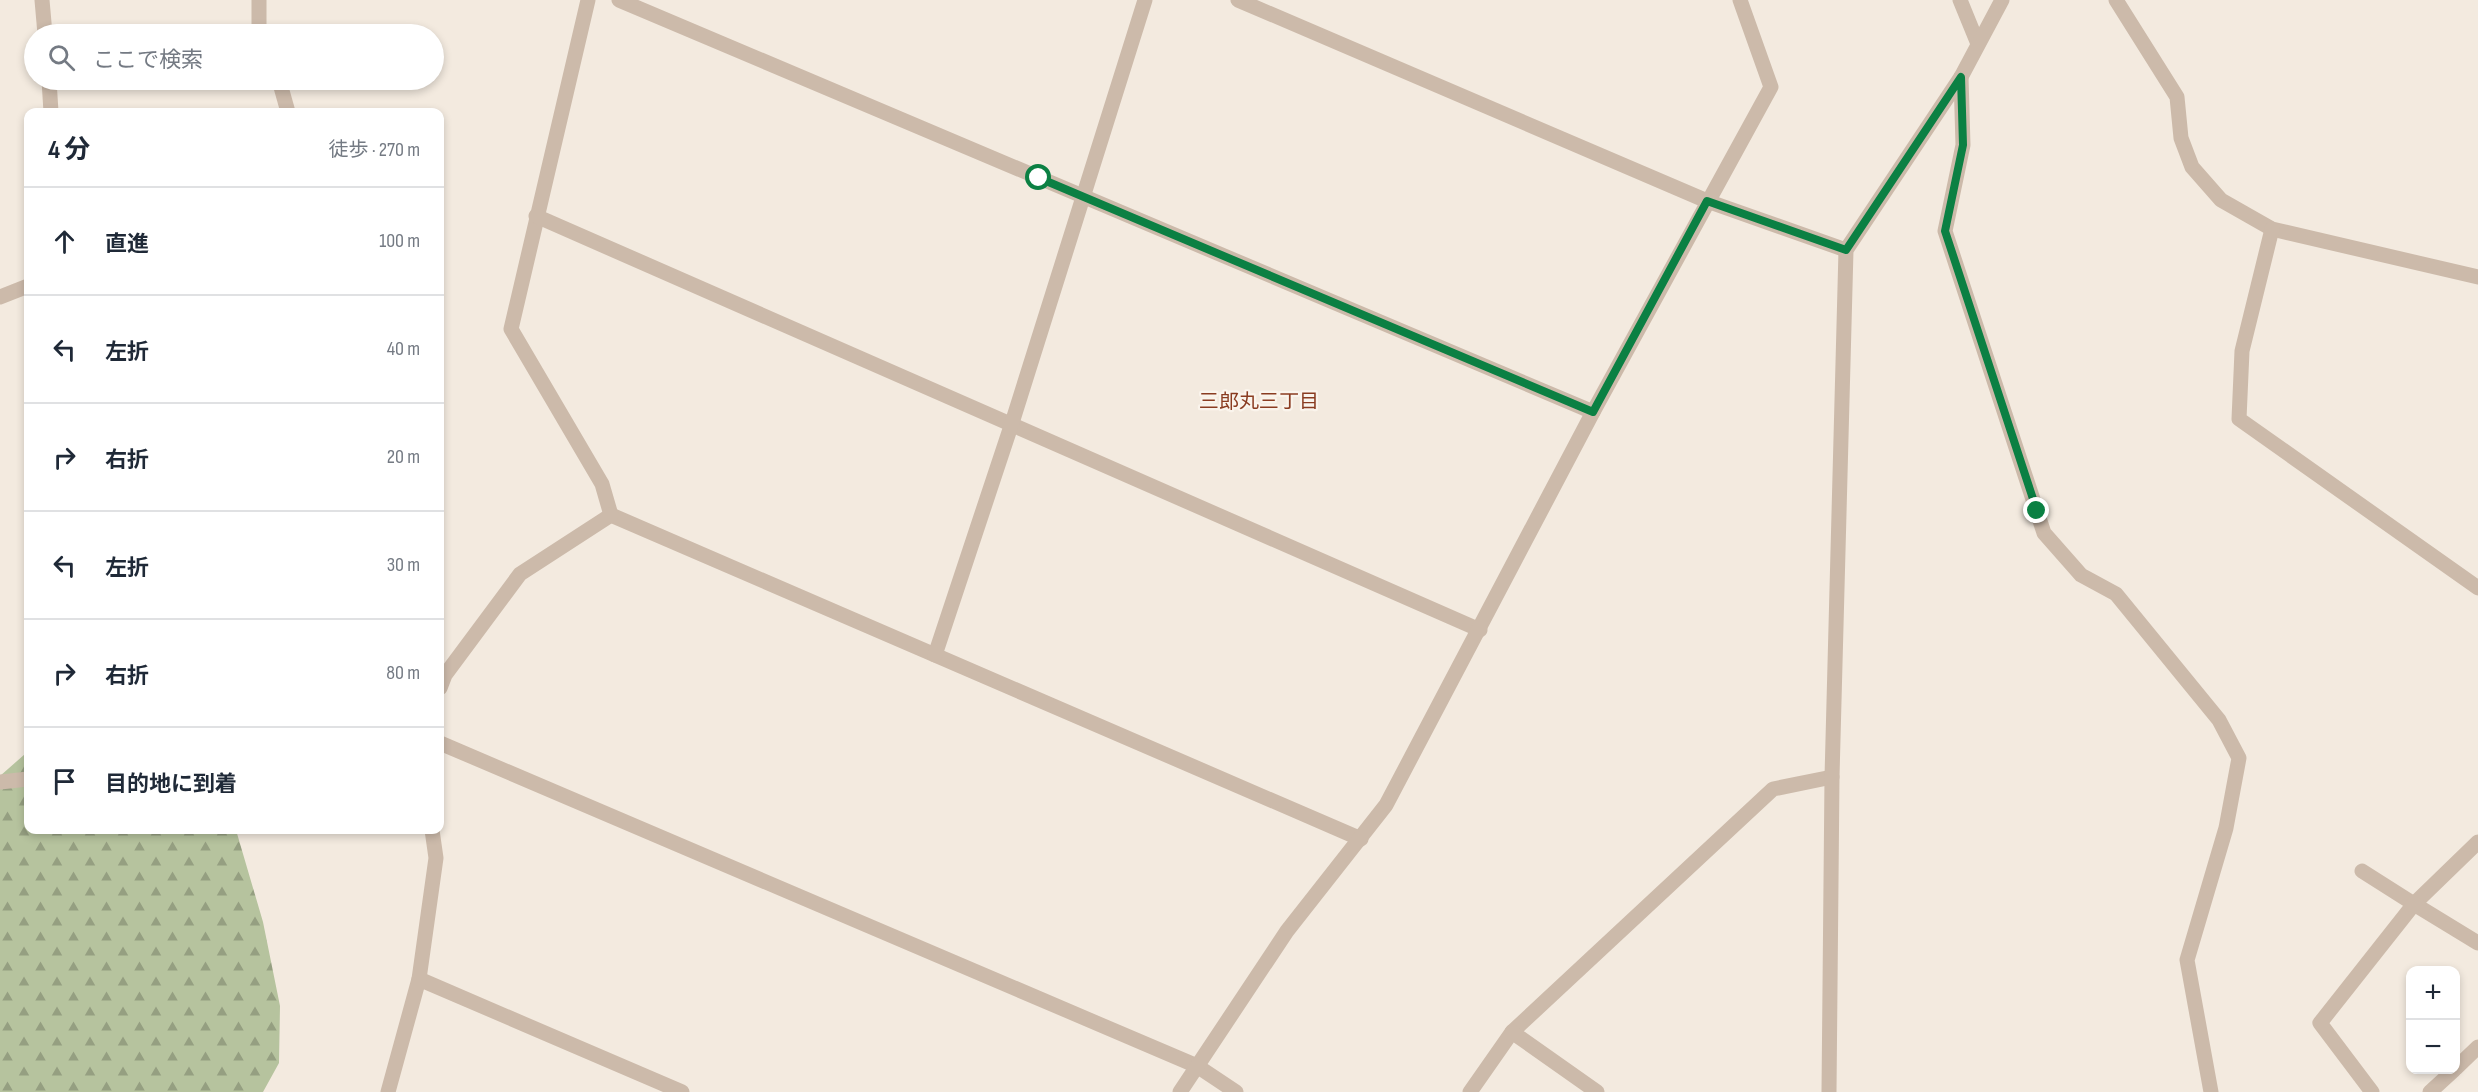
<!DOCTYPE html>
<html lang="ja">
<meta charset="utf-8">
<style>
body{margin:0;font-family:"Sofia Sans Condensed","Noto Sans JP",sans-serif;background:#f2f2f3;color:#1f2937}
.controls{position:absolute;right:18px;bottom:18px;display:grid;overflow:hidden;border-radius:12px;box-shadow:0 3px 9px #0003}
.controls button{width:54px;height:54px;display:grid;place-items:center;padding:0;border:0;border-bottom:2px solid #e0e1e3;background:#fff;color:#1f2937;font:30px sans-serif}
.stop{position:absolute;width:18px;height:18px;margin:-14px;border:4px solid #0b8043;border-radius:50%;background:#fff}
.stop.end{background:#0b8043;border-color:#fff;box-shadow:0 2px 6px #0008}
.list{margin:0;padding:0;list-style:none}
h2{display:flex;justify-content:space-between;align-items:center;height:78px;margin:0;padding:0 24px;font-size:26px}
h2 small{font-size:20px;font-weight:400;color:#747a83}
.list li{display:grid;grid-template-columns:39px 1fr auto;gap:18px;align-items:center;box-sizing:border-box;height:108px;padding:0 24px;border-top:2px solid #e0e1e3}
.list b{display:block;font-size:22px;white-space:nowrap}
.list em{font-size:20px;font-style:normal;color:#747a83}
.icon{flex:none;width:33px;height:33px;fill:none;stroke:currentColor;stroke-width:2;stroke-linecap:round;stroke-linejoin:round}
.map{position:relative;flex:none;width:2478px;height:1092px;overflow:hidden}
.search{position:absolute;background:#fff;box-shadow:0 3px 9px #0003;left:24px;top:24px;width:420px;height:66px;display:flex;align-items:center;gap:15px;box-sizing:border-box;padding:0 21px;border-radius:33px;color:#747a83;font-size:22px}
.panel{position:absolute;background:#fff;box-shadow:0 3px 9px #0003;left:24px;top:108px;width:420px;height:726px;border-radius:12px}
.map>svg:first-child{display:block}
</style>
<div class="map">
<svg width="2478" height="1092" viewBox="0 0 2478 1092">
<defs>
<pattern id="forest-firs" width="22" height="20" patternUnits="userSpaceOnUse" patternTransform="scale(1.5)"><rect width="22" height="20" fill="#b6c39e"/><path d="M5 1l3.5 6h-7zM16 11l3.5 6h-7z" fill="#959f81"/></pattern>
</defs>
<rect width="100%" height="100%" fill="#f3eadf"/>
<!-- forest -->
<polygon fill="url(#forest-firs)" points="25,754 28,754 28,830 236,830 263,922 280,1006 279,1063 263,1092 0,1092 0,776"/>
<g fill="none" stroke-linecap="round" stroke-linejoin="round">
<!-- street -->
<g stroke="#ccbaaa" stroke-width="15">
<polyline points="42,0 45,34"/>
<polyline points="259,0 259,28 262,34"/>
<polyline points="588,0 511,329 602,484 611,515"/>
<polyline points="619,0 1593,412"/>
<polyline points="1238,0 1707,201 1846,250"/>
<polyline points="1960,0 1978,44"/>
<polyline points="2116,0 2177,97 2181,138 2192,167 2221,200 2272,229 2478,277"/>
<polyline points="1961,77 1963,145 1945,231 2044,533 2081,575 2116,594 2219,720 2239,758 2226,828 2187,960 2211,1092"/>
<polyline points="49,80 51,112"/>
<polyline points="279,80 288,112"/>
<polyline points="536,216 1480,630"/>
<polyline points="2272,229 2242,351 2239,419 2478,588"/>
<polyline points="0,297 28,286"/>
<polyline points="611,515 1361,839"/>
<polyline points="935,655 1012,423 1145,0"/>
<polyline points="440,688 445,675 520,574 611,515"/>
<polyline points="440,743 1197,1066 1236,1092"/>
<polyline points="0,782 28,779"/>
<polyline points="2362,871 2414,904 2478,842"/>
<polyline points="419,979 682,1092"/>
<polyline points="1512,1032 1773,789 1832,777"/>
<polyline points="2456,1068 2478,1047"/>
<polyline points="388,1092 419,979 436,858 432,830"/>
<polyline points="1180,1092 1287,931 1386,805 1593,412 1771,87 1740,0"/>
<polyline points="1470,1092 1512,1032 1597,1092"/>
<polyline points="1829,1092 1832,777 1846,250 1961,77 2002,0"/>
<polyline points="2372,1092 2320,1023 2414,904 2478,943"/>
<polyline points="2430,1092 2454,1070"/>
</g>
</g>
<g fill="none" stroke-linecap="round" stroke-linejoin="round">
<!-- route -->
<polyline stroke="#0b8043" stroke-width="8" points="1039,178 1593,412 1707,201 1846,250 1961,77 1963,145 1945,231 2037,511"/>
</g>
<g text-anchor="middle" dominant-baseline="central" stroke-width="4.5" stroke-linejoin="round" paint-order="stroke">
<!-- neighbourhood labels -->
<g font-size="20" fill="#8a3c21" stroke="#faf4ec">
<text x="1259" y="402">三郎丸三丁目</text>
</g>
</g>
</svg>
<div class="controls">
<button>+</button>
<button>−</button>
</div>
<div class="stop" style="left:1039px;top:178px"></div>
<div class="stop end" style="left:2037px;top:511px"></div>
<div class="search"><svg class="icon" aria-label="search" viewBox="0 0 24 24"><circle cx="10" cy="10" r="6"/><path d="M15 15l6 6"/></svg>ここで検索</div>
<section class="panel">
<h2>4 分<small>徒歩 · 270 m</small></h2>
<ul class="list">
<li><svg class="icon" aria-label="ahead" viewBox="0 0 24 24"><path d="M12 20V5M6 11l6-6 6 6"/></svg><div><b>直進</b></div><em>100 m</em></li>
<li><svg class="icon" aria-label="left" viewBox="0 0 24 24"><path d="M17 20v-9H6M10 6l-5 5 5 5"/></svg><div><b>左折</b></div><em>40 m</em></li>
<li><svg class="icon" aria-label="right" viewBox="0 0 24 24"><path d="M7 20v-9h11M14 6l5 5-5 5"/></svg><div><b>右折</b></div><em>20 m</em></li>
<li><svg class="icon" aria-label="left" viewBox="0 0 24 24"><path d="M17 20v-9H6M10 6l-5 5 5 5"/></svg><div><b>左折</b></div><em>30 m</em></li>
<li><svg class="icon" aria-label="right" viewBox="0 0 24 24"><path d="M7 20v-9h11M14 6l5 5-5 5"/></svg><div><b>右折</b></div><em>80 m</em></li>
<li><svg class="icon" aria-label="arrive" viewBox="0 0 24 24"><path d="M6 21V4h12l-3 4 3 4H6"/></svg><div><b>目的地に到着</b></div></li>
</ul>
</section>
</div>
